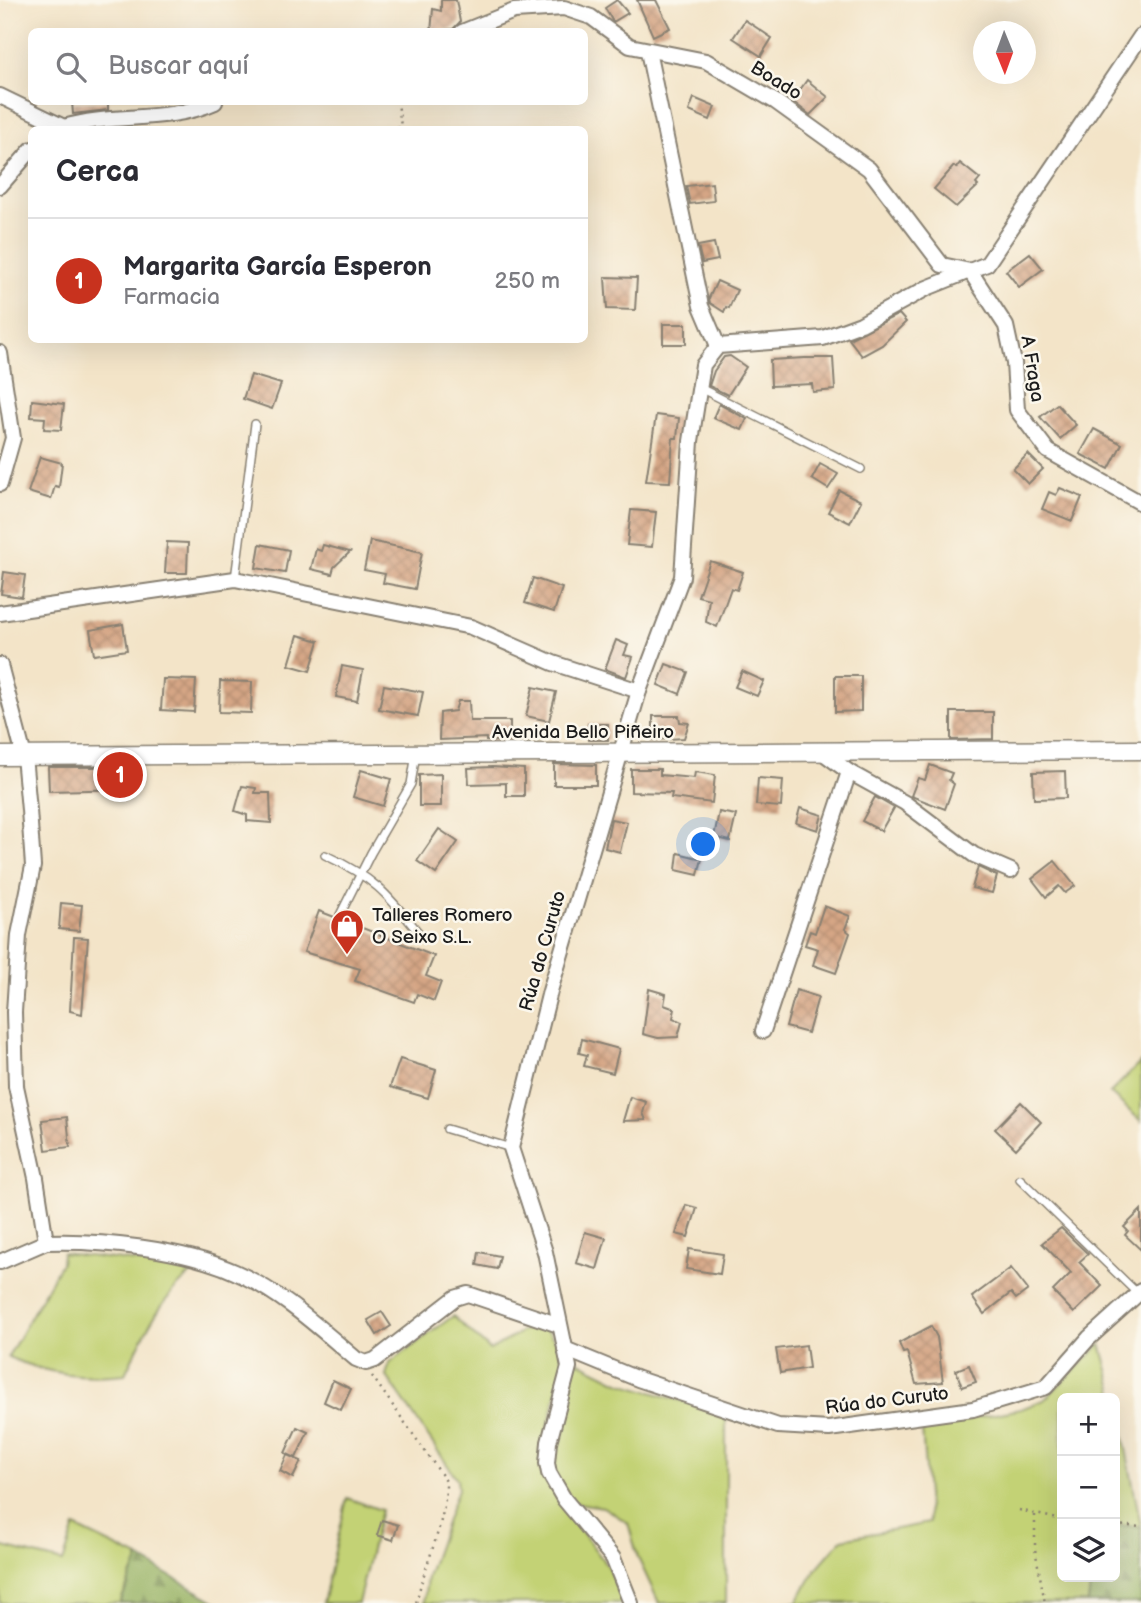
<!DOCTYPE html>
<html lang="es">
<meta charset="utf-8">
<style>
body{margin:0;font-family:"Balsamiq Sans",sans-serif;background:#f2f2f3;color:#2b2b33}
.controls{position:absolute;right:21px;bottom:21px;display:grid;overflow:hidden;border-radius:10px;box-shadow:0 7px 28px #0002}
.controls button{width:63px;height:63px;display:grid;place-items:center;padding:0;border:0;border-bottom:2px solid #e1e1e2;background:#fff;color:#2b2b33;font:35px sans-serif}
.compass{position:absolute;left:973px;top:21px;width:63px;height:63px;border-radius:50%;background:#fff;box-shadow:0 7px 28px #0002;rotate:179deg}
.you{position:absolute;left:704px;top:845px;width:24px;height:24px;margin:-18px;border:5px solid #fff;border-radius:50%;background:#1a73e8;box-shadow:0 0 0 10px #1a73e833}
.badge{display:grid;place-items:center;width:46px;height:46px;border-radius:50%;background:#c8321e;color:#fff;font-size:23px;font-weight:700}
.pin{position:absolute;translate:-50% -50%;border:4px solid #fff;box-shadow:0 2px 7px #0006}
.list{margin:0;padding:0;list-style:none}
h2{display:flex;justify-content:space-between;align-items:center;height:91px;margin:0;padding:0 28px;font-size:30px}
h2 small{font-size:23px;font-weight:400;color:#7c7c81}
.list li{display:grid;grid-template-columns:46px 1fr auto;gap:21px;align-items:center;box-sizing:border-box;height:126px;padding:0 28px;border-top:2px solid #e1e1e2}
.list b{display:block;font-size:26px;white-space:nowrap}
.list p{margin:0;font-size:23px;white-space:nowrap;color:#7c7c81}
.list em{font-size:23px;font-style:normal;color:#7c7c81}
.icon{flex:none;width:38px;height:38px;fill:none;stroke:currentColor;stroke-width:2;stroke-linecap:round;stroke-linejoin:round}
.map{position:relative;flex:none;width:1141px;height:1603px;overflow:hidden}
.search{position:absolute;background:#fff;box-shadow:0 7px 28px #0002;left:28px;top:28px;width:560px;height:77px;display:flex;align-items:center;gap:18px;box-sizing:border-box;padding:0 24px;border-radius:10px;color:#7c7c81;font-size:26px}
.panel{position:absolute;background:#fff;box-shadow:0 7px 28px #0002;left:28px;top:126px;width:560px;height:217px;border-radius:10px}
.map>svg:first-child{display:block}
</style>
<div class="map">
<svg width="1141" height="1603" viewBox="0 0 1141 1603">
<defs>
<pattern id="forest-firs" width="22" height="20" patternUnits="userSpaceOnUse" patternTransform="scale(1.75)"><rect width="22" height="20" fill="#9ab466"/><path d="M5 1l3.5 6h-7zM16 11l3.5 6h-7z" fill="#7d9253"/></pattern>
<pattern id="building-cross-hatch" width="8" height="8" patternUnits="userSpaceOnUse" patternTransform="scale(1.75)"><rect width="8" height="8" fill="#d5a685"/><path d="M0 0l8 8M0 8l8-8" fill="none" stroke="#b68e72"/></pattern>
</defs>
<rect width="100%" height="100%" fill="#fbf7ec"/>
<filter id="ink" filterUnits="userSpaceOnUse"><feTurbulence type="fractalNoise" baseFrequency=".0143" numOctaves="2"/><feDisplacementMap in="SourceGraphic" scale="14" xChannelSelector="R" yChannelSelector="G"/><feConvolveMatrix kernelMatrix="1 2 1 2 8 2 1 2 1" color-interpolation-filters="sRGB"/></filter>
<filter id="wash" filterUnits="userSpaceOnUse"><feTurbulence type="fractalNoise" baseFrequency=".00686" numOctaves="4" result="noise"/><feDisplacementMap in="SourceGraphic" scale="28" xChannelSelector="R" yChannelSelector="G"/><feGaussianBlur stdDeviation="1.57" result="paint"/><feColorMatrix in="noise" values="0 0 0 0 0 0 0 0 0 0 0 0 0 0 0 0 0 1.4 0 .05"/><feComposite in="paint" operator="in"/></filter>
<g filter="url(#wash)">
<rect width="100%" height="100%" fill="#f3e4c8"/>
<!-- green -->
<g fill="#c3d275" stroke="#707748" stroke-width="2">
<polygon points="1141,1062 1141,1121 1110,1093"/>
<path d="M62,1253L197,1269C161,1296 144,1334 125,1374C83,1379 47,1374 8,1357L61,1263Z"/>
<polygon points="453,1316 490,1350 531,1326 547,1330 560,1347 564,1365 544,1443 576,1524 609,1568 623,1603 424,1603 427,1577 458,1489 457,1479 386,1375 390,1363"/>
<polygon points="1101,1344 1118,1407 1141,1527 1115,1525 1115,1398 1062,1398 1062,1577 1091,1577 1088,1603 774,1603 797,1602 816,1569 842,1539 929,1523 922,1428 1021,1409 1044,1400"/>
<polygon points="575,1360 621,1383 726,1414 726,1603 659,1603 638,1558 628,1523 603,1507 571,1502 553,1473 551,1459"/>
<polygon points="347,1498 381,1510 358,1603 323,1603"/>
<polygon points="75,1527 139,1558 120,1603 0,1603 0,1546 63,1562"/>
</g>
<!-- forest -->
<g fill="url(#forest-firs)" stroke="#5b6841" stroke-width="2">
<polygon points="1115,1525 1141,1527 1141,1603 1088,1603 1091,1577 1115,1577"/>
<polygon points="139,1558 218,1603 120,1603"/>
</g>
<g id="blocks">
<!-- building -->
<g fill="url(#building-cross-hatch)">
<polygon points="441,0 456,0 460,22 453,29 431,32 433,9 441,11"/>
<polygon points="617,0 628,13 613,22 605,8"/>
<polygon points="637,0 656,0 670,28 653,36"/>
<polygon points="745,20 772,38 761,56 733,38"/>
<polygon points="807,80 828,97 810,115 792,101"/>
<polygon points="694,98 715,107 710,120 689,111"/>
<polygon points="72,102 108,102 108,110 73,114"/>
<polygon points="960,163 980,179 976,184 978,186 956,207 934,189 954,166 956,168"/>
<polygon points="712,183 714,201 690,204 686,186"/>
<polygon points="714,243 718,260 702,263 698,246"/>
<polygon points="1030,253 1043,269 1019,287 1006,271"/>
<polygon points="605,277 637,278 635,310 607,309"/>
<polygon points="717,281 737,290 729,308 726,307 724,312 710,303 709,298"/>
<polygon points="899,314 906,322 882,345 862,356 849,339"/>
<rect x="663" y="324" width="23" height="20"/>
<polygon points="730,356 746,367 728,395 709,386 714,371 724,357"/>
<polygon points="805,358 833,358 835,390 813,392 812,384 771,386 770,360"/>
<polygon points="251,375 281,384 272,409 243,399"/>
<polygon points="32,400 64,404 61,430 44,429 45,418 31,417"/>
<polygon points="719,404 747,419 742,430 713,418"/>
<polygon points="1057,404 1076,425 1060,439 1040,417"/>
<polygon points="656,415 679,418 677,438 673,438 670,482 646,481"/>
<polygon points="1094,429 1122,444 1109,469 1080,454"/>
<polygon points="1028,454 1043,469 1028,484 1013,469"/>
<polygon points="40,457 62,463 59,487 55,486 51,499 28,492"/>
<polygon points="820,464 838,474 828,489 812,479"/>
<polygon points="1060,488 1082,497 1072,521 1042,509 1049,492 1056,495"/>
<polygon points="839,490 861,501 850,523 828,512"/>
<polygon points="631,510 656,512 652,547 627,545"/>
<polygon points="370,541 422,552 415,589 383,583 385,574 364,570"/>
<polygon points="167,542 188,543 187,573 165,573"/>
<polygon points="260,544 289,550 285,573 256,568"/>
<polygon points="323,545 350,552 334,567 332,574 311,569 316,549 321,551"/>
<polygon points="710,561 743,572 737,590 731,588 717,627 706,622 709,599 698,596"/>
<polygon points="4,572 25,575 22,597 1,594"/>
<polygon points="533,578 562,588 554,612 525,603"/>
<polygon points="123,624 127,650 94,655 90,630"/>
<polygon points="298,635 319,641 310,671 289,665"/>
<polygon points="616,640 628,645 624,655 633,657 626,677 605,669"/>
<polygon points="666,664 688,672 680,694 658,685"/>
<polygon points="342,666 363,670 357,701 336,697"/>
<polygon points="742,671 764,681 757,696 735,687"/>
<polygon points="835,676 861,676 861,711 835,712"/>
<polygon points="163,679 196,680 194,712 161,710"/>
<polygon points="220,681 252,682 251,713 219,712"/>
<polygon points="384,685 423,692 418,716 379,709"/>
<polygon points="533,687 556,692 549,721 526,716"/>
<polygon points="458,701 469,701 470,721 510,721 510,741 486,741 486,738 439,740 440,713 455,711"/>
<polygon points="951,712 993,712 993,739 951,740"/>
<polygon points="653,716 679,716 680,722 689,723 684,738 653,740"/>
<rect x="588" y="724" width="20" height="16"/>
<polygon points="554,764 596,765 596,785 554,785"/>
<polygon points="930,765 952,773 949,780 954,784 945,809 911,796 918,778 925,780"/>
<polygon points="48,767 126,767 127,789 49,791"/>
<polygon points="492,767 524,769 524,796 506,796 506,783 469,784 468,768"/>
<polygon points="631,769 660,769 660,775 694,778 695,772 715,775 712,803 671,798 672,793 631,792"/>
<polygon points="361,770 391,779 383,806 353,797"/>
<polygon points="1065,771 1066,798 1034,799 1033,772"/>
<polygon points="441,774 441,806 419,806 419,775"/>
<polygon points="758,778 783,780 781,807 756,805"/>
<polygon points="242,786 256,788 255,793 270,793 271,823 247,821 247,815 235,811"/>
<polygon points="875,797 894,808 881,831 862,821"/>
<polygon points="800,808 822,815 818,830 796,823"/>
<polygon points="719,812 736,815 730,841 714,837"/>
<polygon points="611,819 627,822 620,852 605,848"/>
<polygon points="439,829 458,842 436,874 417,861"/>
<polygon points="678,853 702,859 698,875 676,870"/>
<polygon points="1055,861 1075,886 1065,893 1059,886 1046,897 1032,879"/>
<polygon points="978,867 997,876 992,893 972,888"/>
<polygon points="61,903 82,905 79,931 59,929"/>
<polygon points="824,906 850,916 845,929 850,933 836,973 813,965 818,949 805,945 810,931 815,933"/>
<polygon points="319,911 434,956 426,976 441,982 434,1001 417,994 414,1002 355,981 360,969 304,952"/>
<polygon points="74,937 88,938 82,1014 70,1011"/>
<polygon points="649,989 666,994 664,1005 675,1009 673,1018 682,1022 678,1037 658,1038 643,1034"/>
<polygon points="796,990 818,997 808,1033 786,1027"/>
<polygon points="582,1039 619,1049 613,1073 584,1066 587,1055 579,1053"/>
<polygon points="400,1059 436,1070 428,1098 390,1087"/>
<polygon points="630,1097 646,1102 643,1113 646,1120 623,1121"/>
<polygon points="1021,1102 1041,1122 1016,1149 995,1129"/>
<polygon points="67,1117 70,1147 46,1150 42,1120"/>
<polygon points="686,1205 697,1208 688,1237 676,1234"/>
<polygon points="1141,1210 1141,1250 1125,1235 1128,1231 1124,1227"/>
<polygon points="1061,1228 1088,1254 1079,1262 1102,1286 1074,1313 1053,1291 1071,1273 1042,1243"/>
<polygon points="585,1232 606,1238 597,1269 576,1263"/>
<polygon points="689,1249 723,1254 720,1274 686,1269"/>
<polygon points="479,1252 500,1256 497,1269 477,1265"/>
<polygon points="1011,1268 1028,1290 1016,1299 1011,1293 984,1314 972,1297"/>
<polygon points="382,1312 391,1326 377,1335 368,1320"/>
<polygon points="931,1326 937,1337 943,1382 916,1384 907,1352 903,1353 899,1343"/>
<polygon points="806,1345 809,1368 780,1373 776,1349"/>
<polygon points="969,1365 976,1382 962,1387 956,1370"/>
<polygon points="333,1380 351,1389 341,1410 324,1402"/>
<polygon points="297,1427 308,1432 296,1458 285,1453"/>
<polygon points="287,1455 301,1461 293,1478 280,1471"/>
<polygon points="382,1520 398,1525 393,1540 377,1535"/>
</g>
</g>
</g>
<g filter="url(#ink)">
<use href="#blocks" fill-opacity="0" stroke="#888072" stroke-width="2"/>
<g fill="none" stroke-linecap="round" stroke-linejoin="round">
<!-- service casing -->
<g stroke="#888072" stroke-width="10">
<g id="service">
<polyline points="700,388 861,469"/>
<polyline points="235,579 255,424"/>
<path d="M325,855C377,879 388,895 423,938"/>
<polyline points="340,915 371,853 411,784 416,754"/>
<polyline points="447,1129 511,1148"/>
<polyline points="1020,1179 1136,1292"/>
</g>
</g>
<!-- minor casing -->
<g stroke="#888072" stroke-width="18">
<g id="minor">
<polyline points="462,32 514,11 564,8 591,17 630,46 706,61 776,102 869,169 942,265 970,271 1006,326 1014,363 1017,410 1048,451 1141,503"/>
<polyline points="648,51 701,306 718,346"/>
<path d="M0,96L64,127C113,112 166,124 215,102"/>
<polyline points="0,186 32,149"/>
<polyline points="0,353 13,438 0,484"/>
<polyline points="0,613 235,579 471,627 553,663 639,691"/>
<polyline points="0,665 24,756 29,810 33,866 19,935 14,1012 16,1086 36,1178 46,1242 0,1262"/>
<polyline points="849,772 905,803 974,855 1011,871"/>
<polyline points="763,1031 849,772 822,752"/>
<path d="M46,1242C101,1240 184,1249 235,1272C281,1292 318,1327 356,1359L366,1363L375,1360L455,1298L468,1294L559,1325"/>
<polyline points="565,1349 638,1379 778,1426 829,1429 973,1409 1046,1387 1089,1338 1141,1291"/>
<polyline points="631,1603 613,1558 564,1499 549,1473 547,1463 549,1442 569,1367 545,1252 511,1148 550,991 639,691 682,577 691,441 703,365 718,346 823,338 861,324 927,288 987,264 1141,36"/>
</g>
</g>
<!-- tertiary casing -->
<g stroke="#888072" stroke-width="21">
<polyline id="tertiary" points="0,756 1141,750"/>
</g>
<!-- path -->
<g stroke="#888072" stroke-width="2.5" stroke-dasharray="2 5" stroke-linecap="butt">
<polyline points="391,130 401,127 398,102"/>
<path d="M372,1376L446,1481C447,1521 425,1563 416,1603"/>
<polyline points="1019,1510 1062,1520"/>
<polyline points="1035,1515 1035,1549 1045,1603"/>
<polyline points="1115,1525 1141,1527"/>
</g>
<!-- service -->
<use href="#service" stroke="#fff" stroke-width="7"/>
<!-- minor -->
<use href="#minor" stroke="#fff" stroke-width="14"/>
<!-- tertiary -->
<use href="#tertiary" stroke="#fff" stroke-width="18"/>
</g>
</g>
<!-- icons -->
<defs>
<g id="shop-pin" transform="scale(1.75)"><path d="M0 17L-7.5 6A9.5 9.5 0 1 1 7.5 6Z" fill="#c8321e" stroke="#fbf7ec"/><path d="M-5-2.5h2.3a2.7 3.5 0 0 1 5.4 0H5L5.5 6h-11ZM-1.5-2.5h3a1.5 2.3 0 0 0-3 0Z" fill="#fff"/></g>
</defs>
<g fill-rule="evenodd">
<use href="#shop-pin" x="347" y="926"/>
</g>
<g text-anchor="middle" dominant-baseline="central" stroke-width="5" stroke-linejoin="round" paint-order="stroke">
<!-- street labels -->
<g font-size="19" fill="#1c1c1c" stroke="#fbf7ec">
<text transform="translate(776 81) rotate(32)">Boado</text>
<text transform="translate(1032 369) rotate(81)">A Fraga</text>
<text x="583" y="732">Avenida Bello Piñeiro</text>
<text transform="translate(543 951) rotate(-74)">Rúa do Curuto</text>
<text transform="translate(887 1401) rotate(-7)">Rúa do Curuto</text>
</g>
<!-- poi labels -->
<g font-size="19" fill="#1c1c1c" stroke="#fbf7ec" text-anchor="start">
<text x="372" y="915">Talleres Romero<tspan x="372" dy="22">O Seixo S.L.</tspan></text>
</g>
</g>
</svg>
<div class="controls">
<button>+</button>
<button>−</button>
<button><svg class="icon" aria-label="layers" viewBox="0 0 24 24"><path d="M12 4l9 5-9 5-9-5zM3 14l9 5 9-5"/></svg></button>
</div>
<svg class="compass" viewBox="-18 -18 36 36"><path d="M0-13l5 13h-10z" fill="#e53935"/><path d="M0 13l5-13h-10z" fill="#7c7c81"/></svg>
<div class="you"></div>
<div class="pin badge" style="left:120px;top:775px">1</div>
<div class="search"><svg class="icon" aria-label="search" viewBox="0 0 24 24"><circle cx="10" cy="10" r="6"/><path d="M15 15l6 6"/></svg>Buscar aquí</div>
<section class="panel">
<h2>Cerca<small></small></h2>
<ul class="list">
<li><span class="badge">1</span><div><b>Margarita García Esperon</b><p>Farmacia</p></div><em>250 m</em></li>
</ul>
</section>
</div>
